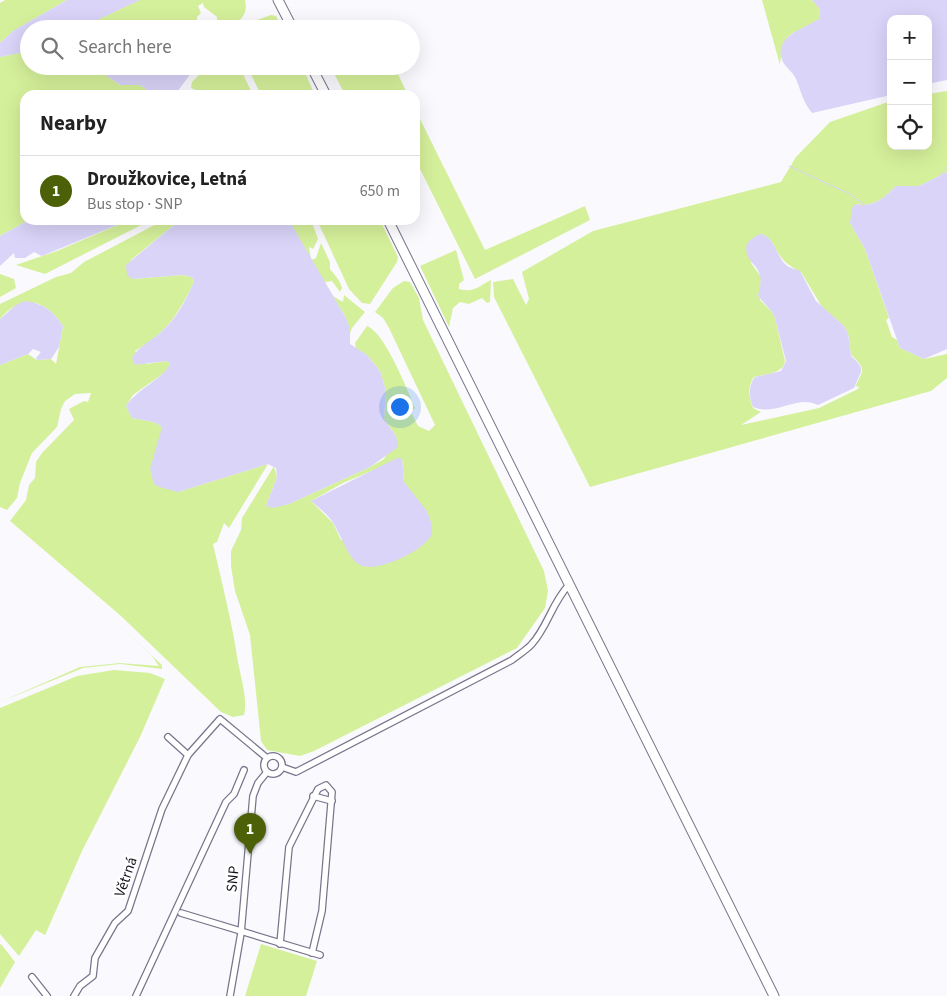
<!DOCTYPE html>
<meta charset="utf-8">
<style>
body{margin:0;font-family:"Source Sans 3",sans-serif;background:#f6f6f6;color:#222}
.controls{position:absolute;right:15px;top:15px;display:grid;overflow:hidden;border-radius:10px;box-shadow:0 5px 20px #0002}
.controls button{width:45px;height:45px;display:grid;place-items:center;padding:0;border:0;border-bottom:1px solid #e0e0e0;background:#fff;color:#222;font:25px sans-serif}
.you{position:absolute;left:399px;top:406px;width:18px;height:18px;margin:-12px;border:4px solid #fff;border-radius:50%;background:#1a73e8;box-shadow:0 0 0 8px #1a73e833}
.badge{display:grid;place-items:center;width:32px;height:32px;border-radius:50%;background:#4c6007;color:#fff;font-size:16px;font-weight:700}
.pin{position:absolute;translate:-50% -41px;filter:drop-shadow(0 1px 2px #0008)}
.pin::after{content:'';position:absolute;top:26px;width:18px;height:15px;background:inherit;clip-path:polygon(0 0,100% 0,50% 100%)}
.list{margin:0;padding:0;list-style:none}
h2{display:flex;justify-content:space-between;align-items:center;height:65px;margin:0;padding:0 20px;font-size:21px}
h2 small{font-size:16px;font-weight:400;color:#767676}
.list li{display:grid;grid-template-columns:32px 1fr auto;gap:15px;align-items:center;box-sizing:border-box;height:70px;padding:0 20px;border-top:1px solid #e0e0e0}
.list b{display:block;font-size:19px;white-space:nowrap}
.list p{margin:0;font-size:16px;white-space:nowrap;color:#767676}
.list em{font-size:16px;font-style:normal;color:#767676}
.icon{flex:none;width:28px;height:28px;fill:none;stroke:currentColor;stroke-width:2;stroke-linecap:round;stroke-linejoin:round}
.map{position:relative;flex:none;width:947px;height:996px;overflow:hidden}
.search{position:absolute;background:#fff;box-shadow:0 5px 20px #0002;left:20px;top:20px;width:400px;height:55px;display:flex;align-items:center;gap:12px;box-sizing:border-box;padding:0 18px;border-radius:28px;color:#767676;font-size:19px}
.panel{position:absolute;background:#fff;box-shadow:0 5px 20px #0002;left:20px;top:90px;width:400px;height:135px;border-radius:15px}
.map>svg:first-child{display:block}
</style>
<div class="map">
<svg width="947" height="996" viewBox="0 0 947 996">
<rect width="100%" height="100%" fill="#faf9fe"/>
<!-- green -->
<g fill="#d5f09b" fill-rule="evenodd">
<polygon points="5,0 67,0 13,31 0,43 0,3"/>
<path d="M139,0H245C249,16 238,24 224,27L217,23V17L204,7L203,3L198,6L201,13L197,17V21L202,27L174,29L168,24L150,26L147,29H78Z"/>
<path d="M762,0H812L820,9L819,19C790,39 786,25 780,65Z"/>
<polygon points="271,15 276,16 283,29 250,29 254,21"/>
<polygon points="29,51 29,66 106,66 101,72 120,85 140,85 155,95 25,95 25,220 29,220 0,236 0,57"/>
<polygon points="239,66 253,95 207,95 191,88 192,82 207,67"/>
<polygon points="247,66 302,66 315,95 261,95"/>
<polygon points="336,66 394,66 408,95 345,95 335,75"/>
<path d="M947,91V172L919,186H896C884,198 874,208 855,204L850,223L865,249L889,318L886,320L892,337L897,340L900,348L924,359L947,354V378L931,391L590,487L494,297L493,282L513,279L526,305L529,299L522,272L593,231L781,182L796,157L830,122L891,101V146H928V94ZM770,239C782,258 780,261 801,272L822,307L844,326L848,333L851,355C867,369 863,370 855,387L859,386L858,389L819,408L741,425L761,412L753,408C749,397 747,387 754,377C766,374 783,374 785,361L775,318L772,312L760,300L761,277L751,263Z"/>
<polygon points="415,109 485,250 585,206 590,220 475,279 415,159"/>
<polygon points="129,220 151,220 45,274 16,265 57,251"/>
<path d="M164,220H180L131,260L132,279L183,275L192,277L194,282C178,315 167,332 135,351L147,364L166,361L170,363L168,370L133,395L126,406L132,418L154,422L162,427L178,492L268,464L229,528L224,523L217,542L213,544C222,583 232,622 238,662C241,678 248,700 244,715L233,717L221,712L121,616L10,521L26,500L29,485L35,478L36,462L42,453L74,420L69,409L84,401L88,402L91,393L75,394L65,401L61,409L57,427L32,453L20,483L17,498L7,510L0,507V365L28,354L37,360L51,359L56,364L63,326C45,299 22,293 0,319V304L56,277L71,273L84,262Z"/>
<path d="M289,220H311L318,239L313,249L309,247L311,260L316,258L321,243L330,262V269C335,276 339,278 342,288L340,292L332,281L325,282L326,286Z"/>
<polygon points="317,220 380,220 398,257 397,262 370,304 362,303 349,289"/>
<path d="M456,250L464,280L459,284V289C474,293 479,286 491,280L490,302L487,303L482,298L469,304L460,302L453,308L449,327L420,266Z"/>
<polygon points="0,274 14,279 16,288 0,297"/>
<path d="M404,281L410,282L419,298L423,320L544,571L548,591L545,608L517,648L314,751L300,756L267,750L261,741L250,635L235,591L231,566V551L241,530L242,518L274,466L277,477L266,506L289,504L370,467L384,459L396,436L384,419L386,391L380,371L367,355L356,349L355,343L367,326C385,333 407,389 415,408L411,412L418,426L429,431L435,425L389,328L383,318L375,312L393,288ZM402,458L404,482L429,516L341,540L333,523L311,501L343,483Z"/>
<path d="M331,295L343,302L344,295L365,312L352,328L349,336C351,320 340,308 331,295Z"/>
<polygon points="70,580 162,665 162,669 120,664 83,668 0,702 80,667 120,663 159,666 152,656"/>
<polygon points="114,670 150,673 165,679 140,737 82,851 46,933 45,935 36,930 19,956 0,934 0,708 77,676"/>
<polygon points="1,944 15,962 0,988 0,945"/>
<polygon points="261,944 317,961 306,996 245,996"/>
</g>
<!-- water -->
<g fill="#d9d4f8">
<polygon points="67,0 140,0 78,29 29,29 29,51 0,57 0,43 13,31"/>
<path d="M812,0H947V80L928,84V19H891V95L812,113C803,102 801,91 796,79C793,72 785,67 782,60C774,35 804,29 819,19L820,9Z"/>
<polygon points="106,66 192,66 192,72 177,92 165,92 154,95 140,85 120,85 101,72"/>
<path d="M947,172V349L924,359L900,348L865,249L850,223L852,208L855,204C874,208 884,198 896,186H919Z"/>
<polygon points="29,220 129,220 42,256 34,252 25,258 15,258 14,253 0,266 0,236"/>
<path d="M180,220H289L346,318L350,329V344L367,355L380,371L386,391L384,419L396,436L398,447L370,467L289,504L273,508L266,506L277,477L276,468L268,464L178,492L159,487L154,484L150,469L162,427L154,422L132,418L126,406C137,389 166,377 170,363L166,361L135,365L132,358C138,346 155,339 164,329C179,315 186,299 194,282L192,277L183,275L132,279L127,275L126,265Z"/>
<path d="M762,234C775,239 776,254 785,264C790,269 794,268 800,271L816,301L844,326L848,333L851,356C867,370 861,370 854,388L818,405C797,394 775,417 753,407C749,397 748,386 755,377L781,371L786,361L775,318L772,312L758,296C759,290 762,282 760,276C757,262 743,261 747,243L757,235Z"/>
<path d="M25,301C43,303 53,311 63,326L59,347L51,359L37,360L36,358L41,352L33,349L28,354L0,365V319L16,305Z"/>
<path d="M397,458H402L404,482L427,511L432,525V535C423,547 411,554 397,560C352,578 353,559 335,526C330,516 319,508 311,501Z"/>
</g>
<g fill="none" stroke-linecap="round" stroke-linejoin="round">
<!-- stream -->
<g stroke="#d9d4f8" stroke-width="1">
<polyline points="789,166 850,194 866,206"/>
<polyline points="940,176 947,167"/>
</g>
<!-- street casing -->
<g stroke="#78758b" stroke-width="8">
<g id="street">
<polyline points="168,737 188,755"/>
<circle cx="273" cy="765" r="9"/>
<path d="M282,767L296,772L512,660C518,655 525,651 531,645C548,627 552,602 569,585"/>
<polyline points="313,796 332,801"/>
<polyline points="181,913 320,955"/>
<polyline points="280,944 289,847 318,789 326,785 332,792 322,911 312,953"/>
<polyline points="32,977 47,996"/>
<polyline points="74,996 80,986 93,976 95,958 115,923 128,911 162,809 188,755 220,719 267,758"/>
<polyline points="136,996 226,802 234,794 244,770"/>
<polyline points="230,996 241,933 253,796 258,783 267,772"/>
</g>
</g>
<!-- secondary casing -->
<g stroke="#78758b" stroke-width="11">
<g id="secondary">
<polyline points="278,0 293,29"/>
<polyline points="311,66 326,95"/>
<polyline points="388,220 774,996"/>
</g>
</g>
<!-- street -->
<use href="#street" stroke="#fff" stroke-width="5.5"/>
<!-- secondary -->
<use href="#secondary" stroke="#fff" stroke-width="9"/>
</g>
<g text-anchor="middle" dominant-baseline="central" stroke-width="5" stroke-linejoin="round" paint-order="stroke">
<!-- street labels -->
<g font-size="15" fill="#121119" stroke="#fff">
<text transform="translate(126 877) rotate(-71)">Větrná</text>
<text transform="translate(233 879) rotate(-85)">SNP</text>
</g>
</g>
</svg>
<div class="controls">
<button>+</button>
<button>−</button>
<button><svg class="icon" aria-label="locate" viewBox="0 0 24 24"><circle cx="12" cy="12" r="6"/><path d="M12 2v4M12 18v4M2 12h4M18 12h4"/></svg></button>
</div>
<div class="you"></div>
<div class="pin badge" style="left:250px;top:854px">1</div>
<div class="search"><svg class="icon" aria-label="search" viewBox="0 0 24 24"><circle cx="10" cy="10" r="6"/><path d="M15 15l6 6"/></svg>Search here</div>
<section class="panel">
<h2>Nearby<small></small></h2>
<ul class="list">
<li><span class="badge">1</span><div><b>Droužkovice, Letná</b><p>Bus stop · SNP</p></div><em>650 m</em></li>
</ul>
</section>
</div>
